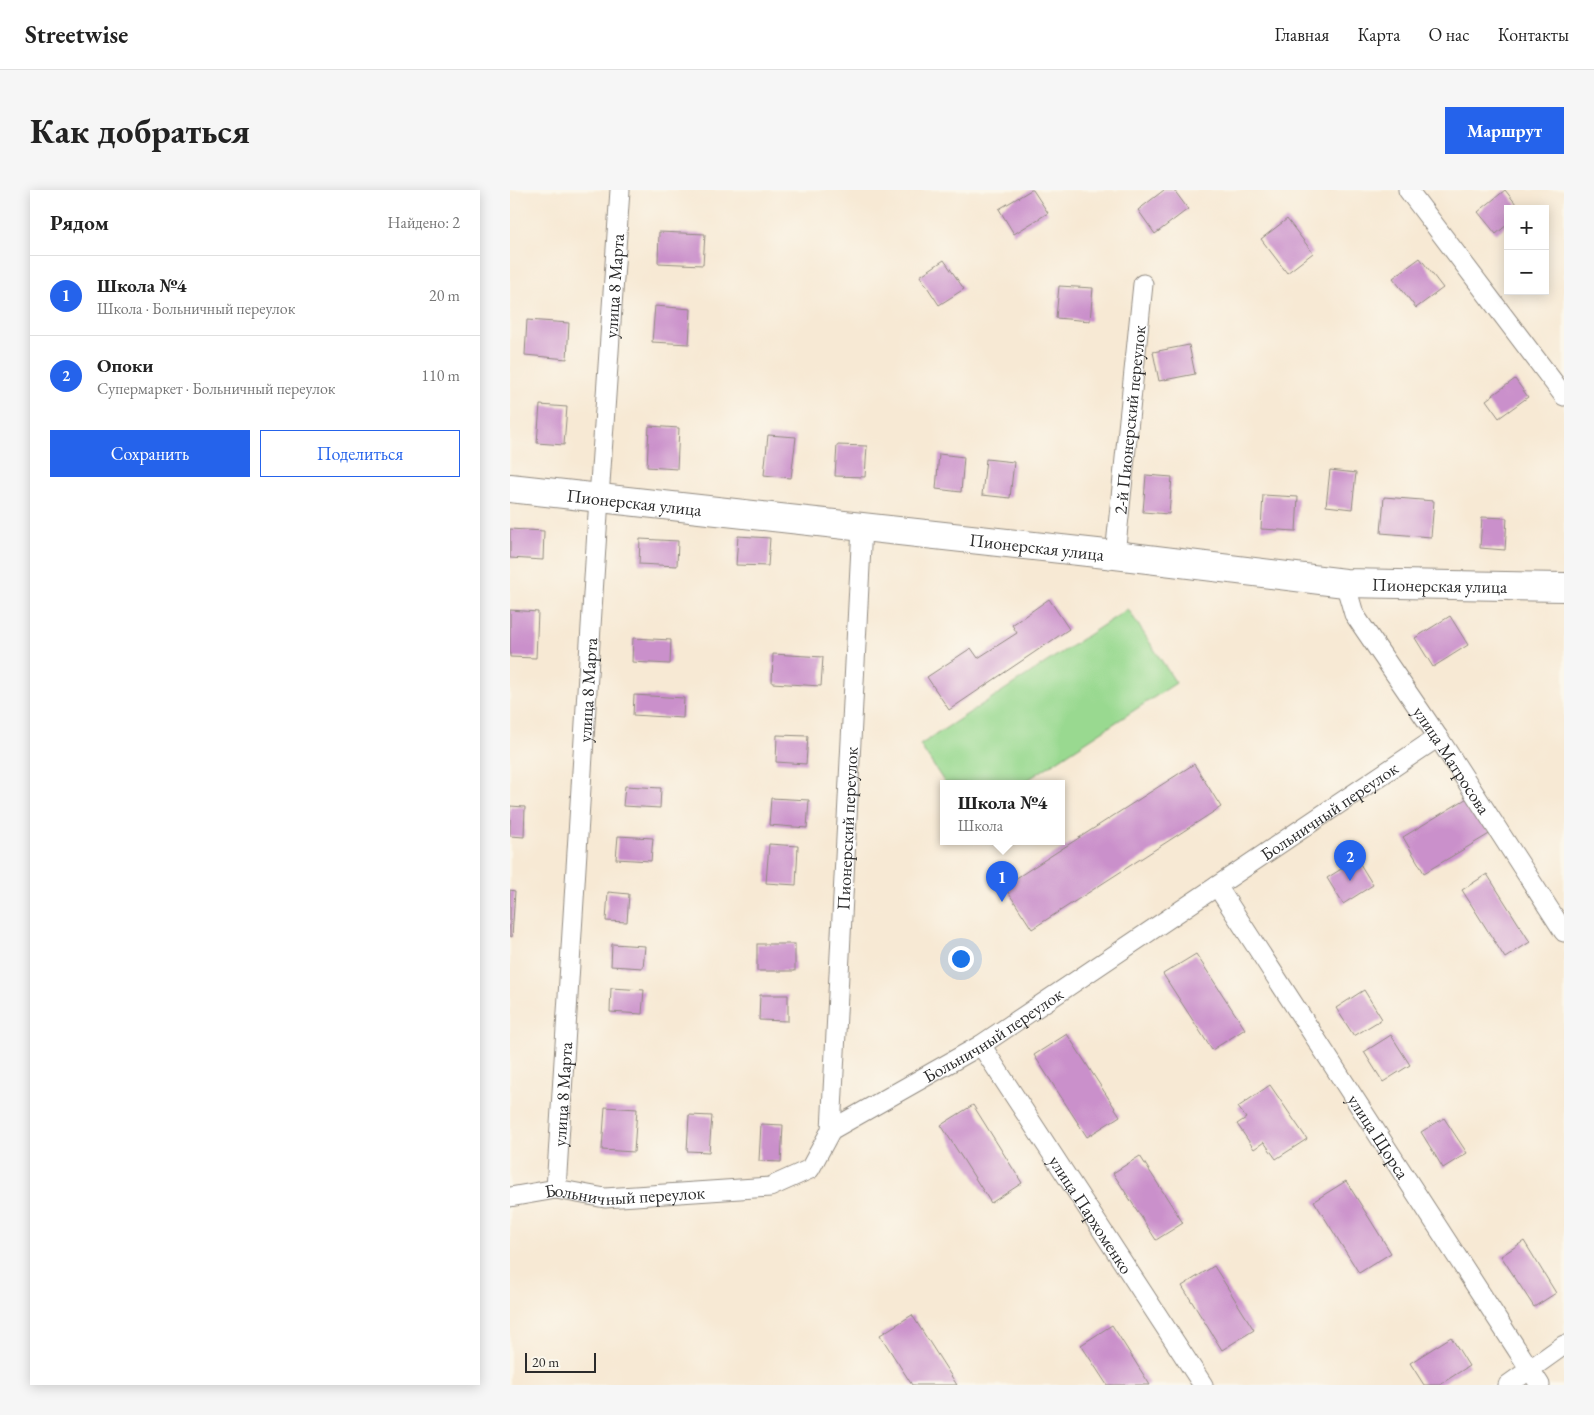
<!DOCTYPE html>
<html lang="ru">
<meta charset="utf-8">
<style>
body{margin:0;font-family:"EB Garamond",serif;background:#f6f6f6;color:#222}
.controls{position:absolute;right:15px;top:15px;display:grid;overflow:hidden;border-radius:0px;box-shadow:0 2px 12px #0003}
.controls button{width:45px;height:45px;display:grid;place-items:center;padding:0;border:0;border-bottom:1px solid #e0e0e0;background:#fff;color:#222;font:25px sans-serif}
.scale{position:absolute;left:15px;bottom:12px;width:71px;box-sizing:border-box;padding-left:5px;border:2px solid #2b2b2b;border-top:0;font-size:14px;line-height:18px;white-space:nowrap;color:#2b2b2b;-webkit-text-stroke:4px #fbf7ec;paint-order:stroke}
.you{position:absolute;left:450px;top:768px;width:18px;height:18px;margin:-12px;border:4px solid #fff;border-radius:50%;background:#1a73e8;box-shadow:0 0 0 8px #1a73e833}
.badge{display:grid;place-items:center;width:32px;height:32px;border-radius:50%;background:#2563eb;color:#fff;font-size:16px;font-weight:700}
.pin{position:absolute;translate:-50% -41px;filter:drop-shadow(0 1px 2px #0008)}
.pin::after{content:'';position:absolute;top:26px;width:18px;height:15px;background:inherit;clip-path:polygon(0 0,100% 0,50% 100%)}
.popup{position:absolute;left:430px;top:590px;width:125px;height:65px;box-sizing:border-box;display:grid;place-content:center;border-radius:0px;background:#fff;filter:drop-shadow(0 1px 4px #0005);font-size:16px;white-space:nowrap;color:#767676}
.popup b{font-size:19px;color:#222}
.popup::after{content:'';position:absolute;left:50%;top:100%;margin-left:-10px;border:10px solid transparent;border-top-color:#fff}
.list{margin:0;padding:0;list-style:none}
h2{display:flex;justify-content:space-between;align-items:center;height:65px;margin:0;padding:0 20px;font-size:21px}
h2 small{font-size:16px;font-weight:400;color:#767676}
.list li{display:grid;grid-template-columns:32px 1fr auto;gap:15px;align-items:center;box-sizing:border-box;height:80px;padding:0 20px;border-top:1px solid #e0e0e0}
.list b{display:block;font-size:19px;white-space:nowrap}
.list p{margin:0;font-size:16px;white-space:nowrap;color:#767676}
.list em{font-size:16px;font-style:normal;color:#767676}
.actions{display:flex;gap:10px;padding:15px 20px}
.actions a{flex:1;padding:11px 0;border:1px solid #2563eb;border-radius:0px;text-align:center;font-size:18px;color:#2563eb}
.actions .main{background:#2563eb;color:#fff}
.map{position:relative;flex:none;width:1054px;height:1195px;overflow:hidden;border-radius:0px}
header{display:flex;align-items:center;gap:30px;box-sizing:border-box;height:70px;padding:0 25px;background:#fff;border-bottom:1px solid #e0e0e0}
header strong{font-size:24px}
nav{display:flex;gap:28px;margin-inline-start:auto;font-size:18px}
.intro{display:flex;align-items:center;justify-content:space-between;box-sizing:border-box;height:120px;padding:0 30px}
h1{margin:0;font-size:35px}
.button{padding:12px 22px;border-radius:0px;background:#2563eb;color:#fff;font-size:18px;font-weight:700}
main{display:flex;gap:30px;padding:0 30px}
aside{flex:1;background:#fff;border-radius:0px;box-shadow:0 2px 12px #0003}
.map>svg:first-child{display:block}
</style>
<header>
<strong>Streetwise</strong>
<nav><a>Главная</a><a>Карта</a><a>О нас</a><a>Контакты</a></nav>
</header>
<div class="intro"><h1>Как добраться</h1><a class="button">Маршрут</a></div>
<main>
<aside>
<h2>Рядом<small>Найдено: 2</small></h2>
<ul class="list">
<li><span class="badge">1</span><div><b>Школа №4</b><p>Школа · Больничный переулок</p></div><em>20 m</em></li>
<li><span class="badge">2</span><div><b>Опоки</b><p>Супермаркет · Больничный переулок</p></div><em>110 m</em></li>
</ul>
<div class="actions"><a class="main">Сохранить</a><a>Поделиться</a></div>
</aside>
<div class="map">
<svg width="1054" height="1195" viewBox="0 0 1054 1195">
<rect width="100%" height="100%" fill="#fbf7ec"/>
<filter id="ink" filterUnits="userSpaceOnUse"><feTurbulence type="fractalNoise" baseFrequency=".02" numOctaves="2"/><feDisplacementMap in="SourceGraphic" scale="10" xChannelSelector="R" yChannelSelector="G"/><feConvolveMatrix kernelMatrix="1 2 1 2 8 2 1 2 1" color-interpolation-filters="sRGB"/></filter>
<filter id="wash" filterUnits="userSpaceOnUse"><feTurbulence type="fractalNoise" baseFrequency=".0096" numOctaves="4" result="noise"/><feDisplacementMap in="SourceGraphic" scale="20" xChannelSelector="R" yChannelSelector="G"/><feGaussianBlur stdDeviation="1.12" result="paint"/><feColorMatrix in="noise" values="0 0 0 0 0 0 0 0 0 0 0 0 0 0 0 0 0 1.4 0 .05"/><feComposite in="paint" operator="in"/></filter>
<g filter="url(#wash)">
<rect width="100%" height="100%" fill="#f7e9d4"/>
<!-- green -->
<polygon fill="#99d990" stroke="#62825e" points="618,419 666,493 513,593 435,593 410,555"/>
<g id="blocks">
<!-- building -->
<g fill="#ca90cb">
<polygon points="521,0 523,0 538,23 504,44 489,19"/>
<polygon points="654,0 664,0 678,19 645,44 628,20"/>
<polygon points="995,0 1010,19 998,19 998,34 986,44 968,22"/>
<polygon points="777,29 803,63 777,83 751,49"/>
<polygon points="149,42 195,44 193,75 148,73"/>
<polygon points="910,68 933,98 906,118 883,88"/>
<polygon points="434,70 454,99 429,115 410,86"/>
<polygon points="549,96 583,98 580,131 546,128"/>
<polygon points="145,116 181,119 179,154 142,152"/>
<polygon points="17,130 59,133 57,169 15,165"/>
<polygon points="679,155 685,184 649,191 643,162"/>
<polygon points="1005,189 1018,207 989,228 976,210"/>
<polygon points="30,215 57,217 54,255 27,253"/>
<polygon points="139,236 169,238 167,279 137,277"/>
<polygon points="258,245 286,247 281,288 254,285"/>
<polygon points="327,255 357,256 355,287 325,286"/>
<polygon points="429,264 454,267 451,302 426,299"/>
<polygon points="476,269 504,272 500,308 472,305"/>
<polygon points="820,280 846,283 842,319 816,316"/>
<polygon points="636,285 662,287 659,324 633,322"/>
<polygon points="753,305 788,307 786,341 751,339"/>
<polygon points="874,307 924,311 921,347 871,343"/>
<polygon points="972,327 997,328 995,360 970,358"/>
<polygon points="0,339 34,341 33,370 0,368"/>
<polygon points="228,346 260,348 258,376 226,375"/>
<polygon points="130,349 168,351 167,376 129,374"/>
<polygon points="539,409 559,439 439,520 417,487 461,458 468,468 507,443 502,435"/>
<polygon points="0,420 28,422 26,468 0,467"/>
<polygon points="940,426 958,455 923,477 905,448"/>
<polygon points="123,448 161,450 160,474 122,472"/>
<polygon points="263,464 313,467 311,496 262,493"/>
<polygon points="124,505 174,508 173,528 123,525"/>
<polygon points="267,545 298,546 296,574 266,572"/>
<polygon points="684,574 711,617 522,739 494,696"/>
<polygon points="115,596 151,598 150,618 113,616"/>
<polygon points="959,607 981,643 914,683 893,647"/>
<polygon points="261,608 299,610 297,638 259,635"/>
<polygon points="0,616 15,617 14,647 0,646"/>
<polygon points="108,646 143,648 141,671 106,669"/>
<polygon points="259,654 288,656 286,695 256,693"/>
<polygon points="847,669 863,695 833,714 817,688"/>
<polygon points="977,684 1020,752 995,768 952,700"/>
<polygon points="0,700 5,701 2,747 0,746"/>
<polygon points="98,702 119,704 117,732 96,731"/>
<polygon points="102,754 135,756 133,778 101,776"/>
<rect x="247" y="754" width="38" height="27"/>
<polygon points="686,764 735,839 702,860 653,784"/>
<polygon points="101,798 134,800 132,824 100,822"/>
<polygon points="854,800 872,829 844,846 826,818"/>
<polygon points="250,805 278,805 278,831 249,830"/>
<polygon points="557,844 610,926 577,947 524,865"/>
<polygon points="881,845 900,875 873,892 854,862"/>
<polygon points="760,895 797,949 766,969 754,952 744,959 727,934 736,928 728,917"/>
<polygon points="463,915 512,993 481,1013 431,935"/>
<polygon points="95,917 127,919 124,962 92,960"/>
<polygon points="179,925 202,926 199,962 177,961"/>
<polygon points="934,928 957,963 933,978 911,942"/>
<polygon points="251,934 273,935 271,972 249,971"/>
<polygon points="630,966 673,1033 646,1050 603,983"/>
<polygon points="836,991 881,1063 849,1083 804,1011"/>
<polygon points="1014,1051 1046,1103 1024,1117 991,1066"/>
<polygon points="704,1076 744,1140 712,1160 672,1096"/>
<polygon points="402,1125 447,1195 402,1195 370,1145"/>
<polygon points="602,1135 640,1195 597,1195 571,1155"/>
<polygon points="941,1147 959,1176 929,1195 914,1195 900,1173"/>
</g>
</g>
</g>
<g filter="url(#ink)">
<use href="#blocks" fill-opacity="0" stroke="#918a80" stroke-width="1"/>
<g fill="none" stroke-linecap="round" stroke-linejoin="round">
<!-- street casing -->
<g stroke="#918a80" stroke-width="21">
<g id="street">
<polyline points="898,0 1054,206"/>
<path id="s1" d="M605,365L633,94"/>
<path id="s2" d="M835,393L844,424L928,547L1054,742"/>
<path id="s3" d="M707,696L1030,1195"/>
<path id="s4" d="M471,855L693,1195"/>
<path id="s5" d="M321,940L352,337"/>
<path id="s6" d="M46,999L89,308L110,0"/>
<path id="s7" d="M0,1007L46,999L95,1008L260,997L300,979L321,940L471,855L928,547"/>
<polyline points="998,1195 1054,1155"/>
</g>
</g>
<!-- secondary casing -->
<g stroke="#918a80" stroke-width="30">
<g id="secondary">
<path id="s8" d="M0,298L605,365L835,393L1054,397"/>
</g>
</g>
<!-- street -->
<use href="#street" stroke="#fff" stroke-width="19"/>
<!-- secondary -->
<use href="#secondary" stroke="#fff" stroke-width="28"/>
</g>
</g>
<g text-anchor="middle" dominant-baseline="central" stroke-width="4.5" stroke-linejoin="round" paint-order="stroke">
<!-- street labels -->
<g font-size="18" fill="#2b2b2b" stroke="#fbf7ec">
<text stroke="none"><textPath href="#s6" startOffset="905">улица 8 Марта</textPath></text>
<text stroke="none"><textPath href="#s1" startOffset="136">2-й Пионерский переулок</textPath></text>
<text stroke="none"><textPath href="#s8" startOffset="125">Пионерская улица</textPath></text>
<text stroke="none"><textPath href="#s8" startOffset="530">Пионерская улица</textPath></text>
<text stroke="none"><textPath href="#s8" startOffset="935">Пионерская улица</textPath></text>
<text stroke="none"><textPath href="#s6" startOffset="500">улица 8 Марта</textPath></text>
<text stroke="none"><textPath href="#s2" startOffset="208">улица Матросова</textPath></text>
<text stroke="none"><textPath href="#s7" startOffset="942">Больничный переулок</textPath></text>
<text stroke="none"><textPath href="#s5" startOffset="302">Пионерский переулок</textPath></text>
<text stroke="none"><textPath href="#s7" startOffset="538">Больничный переулок</textPath></text>
<text stroke="none"><textPath href="#s6" startOffset="95">улица 8 Марта</textPath></text>
<text stroke="none"><textPath href="#s3" startOffset="298">улица Щорса</textPath></text>
<text stroke="none"><textPath href="#s7" startOffset="116">Больничный переулок</textPath></text>
<text stroke="none"><textPath href="#s4" startOffset="202">улица Пархоменко</textPath></text>
</g>
</g>
</svg>
<div class="controls">
<button>+</button>
<button>−</button>
</div>
<div class="scale">20 m</div>
<div class="you"></div>
<div class="pin badge" style="left:492px;top:712px">1</div>
<div class="popup"><b>Школа №4</b>Школа</div>
<div class="pin badge" style="left:840px;top:691px">2</div>
</div>
</main>
